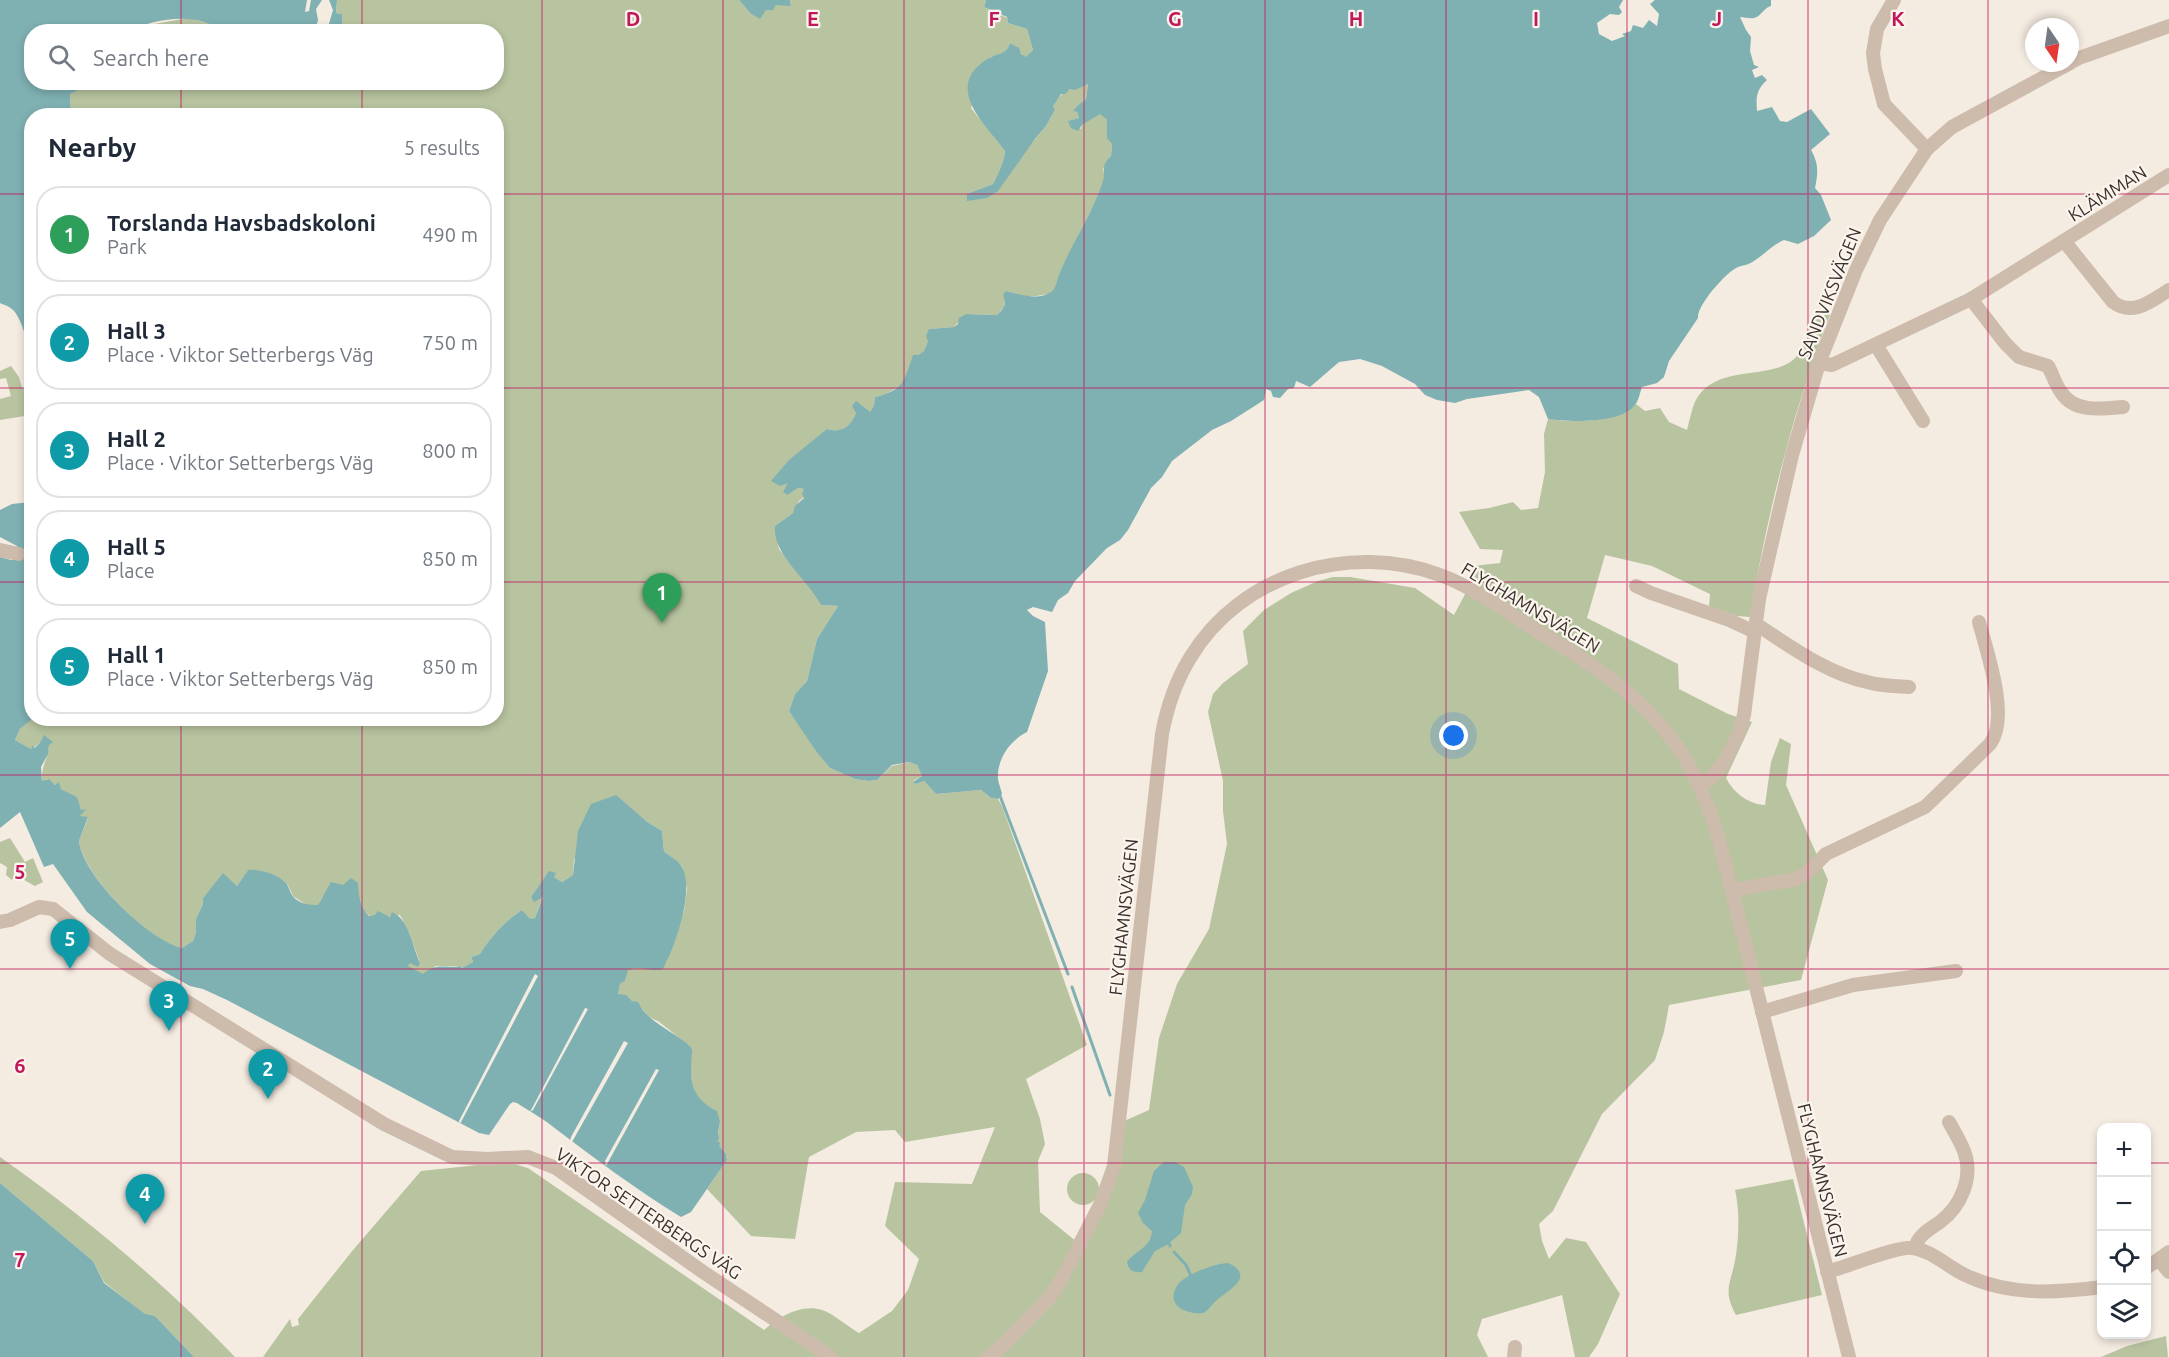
<!DOCTYPE html>
<meta charset="utf-8">
<style>
body{margin:0;font-family:Ubuntu,sans-serif;background:#f2f2f3;color:#1f2937}
.controls{position:absolute;right:18px;bottom:18px;display:grid;overflow:hidden;border-radius:12px;box-shadow:0 3px 9px #0003}
.controls button{width:54px;height:54px;display:grid;place-items:center;padding:0;border:0;border-bottom:2px solid #e0e1e3;background:#fff;color:#1f2937;font:30px sans-serif}
.compass{position:absolute;left:2025px;top:18px;width:54px;height:54px;border-radius:50%;background:#fff;box-shadow:0 3px 9px #0003;rotate:167deg}
.you{position:absolute;left:1454px;top:736px;width:21px;height:21px;margin:-15px;border:4px solid #fff;border-radius:50%;background:#1a73e8;box-shadow:0 0 0 9px #1a73e833}
.badge{display:grid;place-items:center;width:39px;height:39px;border-radius:50%;background:#ea580c;color:#fff;font-size:20px;font-weight:700}
.pin{position:absolute;translate:-50% -50px;filter:drop-shadow(0 2px 3px #0008)}
.pin::after{content:'';position:absolute;top:32px;width:21px;height:18px;background:inherit;clip-path:polygon(0 0,100% 0,50% 100%)}
.list{margin:0;padding:0;list-style:none}
h2{display:flex;justify-content:space-between;align-items:center;height:78px;margin:0;padding:0 24px;font-size:26px}
h2 small{font-size:20px;font-weight:400;color:#747a83}
.list li{display:grid;grid-template-columns:39px 1fr auto;gap:18px;align-items:center;box-sizing:border-box;height:96px;margin:0 12px 12px;padding:0 12px;border:2px solid #e0e1e3;border-radius:24px}
.list b{display:block;font-size:22px;white-space:nowrap}
.list p{margin:0;font-size:20px;white-space:nowrap;color:#747a83}
.list em{font-size:20px;font-style:normal;color:#747a83}
.icon{flex:none;width:33px;height:33px;fill:none;stroke:currentColor;stroke-width:2;stroke-linecap:round;stroke-linejoin:round}
.map{position:relative;flex:none;width:2169px;height:1357px;overflow:hidden}
.search{position:absolute;background:#fff;box-shadow:0 3px 9px #0003;left:24px;top:24px;width:480px;height:66px;display:flex;align-items:center;gap:15px;box-sizing:border-box;padding:0 21px;border-radius:24px;color:#747a83;font-size:22px}
.panel{position:absolute;background:#fff;box-shadow:0 3px 9px #0003;left:24px;top:108px;width:480px;height:618px;border-radius:24px}
.map>svg:first-child{display:block}
</style>
<div class="map">
<svg width="2169" height="1357" viewBox="0 0 2169 1357">
<rect width="100%" height="100%" fill="#f4ebe1"/>
<!-- green -->
<g fill="#b8c4a0">
<path d="M337,0H739L750,13L776,5H791L790,0H986L984,7L1007,18L1008,23L1027,29L1033,50L1026,58C1019,53 1019,48 1010,43C1007,53 999,55 990,57L971,108L1005,151C1004,162 998,174 993,184L970,193L987,198L1046,126L1055,110L1053,106C1060,91 1073,88 1088,83L1086,99L1078,105L1074,111L1077,112L1079,118L1069,121L1081,129L1082,125L1099,113L1107,120L1112,144L1111,156L1103,169L1105,178L1095,202L1060,272L1055,289L1049,294L1036,296H1025L1006,291L1004,307L997,315L966,314L954,327L929,329L928,341L924,351L918,355L900,386L886,394L875,397L874,405L870,412L856,413C850,427 844,433 827,429L788,482V495L798,488L804,489V497L799,501L793,513L775,526L779,549L815,593L821,605L838,606L817,639L807,681L795,694L789,711L830,768L855,779L869,781L877,780L892,766L909,762L917,765L922,776L913,781L916,784L924,781L936,794L981,790L991,798L998,799L1002,806L1087,1045L1026,1079L1040,1119L1045,1144L1038,1161L1040,1212L1077,1242L1096,1204L1108,1169L1113,1126L1149,1110L1159,1038L1177,984L1209,929L1227,844L1223,811V781L1208,712L1213,694L1223,683L1248,664L1243,631L1264,610L1291,593L1318,581L1333,577H1350L1415,588L1454,615L1471,583L1473,566L1500,563L1503,550L1480,549L1459,512L1489,508L1513,502L1521,510L1538,508L1545,472L1544,434L1548,419C1575,423 1616,423 1636,404L1645,411L1660,408L1669,422L1687,430C1690,420 1692,404 1699,395C1722,365 1768,380 1793,360C1805,350 1811,329 1814,315L1831,312C1793,410 1767,514 1750,617L1737,616L1709,606L1710,594L1652,566L1605,555L1587,618L1678,664L1679,689L1728,714L1752,722L1726,778C1734,793 1748,804 1765,805L1771,762L1780,738L1791,744L1786,785L1828,880L1801,980L1669,1005L1664,1032L1655,1060L1602,1114L1553,1211L1539,1224L1542,1241L1549,1259L1566,1238L1586,1242L1620,1294L1598,1344L1589,1357H1575L1562,1295L1482,1319L1477,1335L1488,1357H263L290,1319L292,1327L299,1325L298,1319L353,1250L421,1171L507,1162L528,1168L764,1330C778,1317 802,1303 822,1310C834,1314 847,1326 859,1333L892,1311L908,1290L919,1259L885,1226L895,1182L972,1184L995,1127L905,1142L895,1130L856,1132L809,1157L795,1239L751,1236L707,1189L727,1160L726,1154L718,1146L717,1141L720,1122L713,1109C687,1101 691,1069 691,1047L658,1021C648,1018 646,1013 640,1006C635,1001 624,998 618,994L620,984L625,981L627,970L635,967L666,963L684,911L687,889L682,866L664,851L662,831L646,821L574,859L573,875L562,882L554,877H545L531,897L543,896L535,918L530,920L522,910C504,922 491,936 480,954L471,957L473,962L462,968L460,966H436L423,975L408,966L409,963H420L409,932L400,915C389,918 380,914 370,916L362,909L359,901L343,885L323,896L318,905L308,906L293,896L288,885L283,880L265,872L248,870L237,886L223,874L203,898V904L196,919V932L193,941L182,948C148,940 84,877 79,841L88,818L80,817L81,810L76,797L61,789L59,783L55,785L47,779L43,782L42,781C41,765 48,760 49,745L40,743L31,749L15,740L20,729L32,718H496V116L71,115L70,94L81,89L82,83L496,82V32L343,31L342,14L336,13Z"/>
<polygon points="188,18 212,24 222,31 127,32 138,27"/>
<polygon points="11,366 19,377 22,388 31,392 31,415 0,420 0,399 11,396 6,378 0,379 0,371"/>
<polygon points="10,838 25,862 33,858 43,882 35,886 15,875 12,880 6,875 7,867 0,863 0,842"/>
<path d="M0,1157C84,1216 164,1283 235,1357H194L155,1316L145,1315L104,1282L93,1261L0,1183Z"/>
<circle cx="1083" cy="1189" r="16"/>
<path d="M1793,1179L1822,1295L1736,1315C1723,1291 1730,1285 1735,1261C1739,1239 1740,1211 1735,1190Z"/>
<polygon points="2166,1336 2168,1357 2101,1357 2127,1346"/>
</g>
<!-- water -->
<g fill="#7fb0b2">
<path d="M0,0H307L305,12L309,11L311,0H322L316,9L318,20L316,27L324,29L328,27L333,10L329,0H337L336,13L342,14L343,31H222C195,11 156,19 127,31L32,32V82L82,83L81,89L70,94L71,115L32,116L31,370L29,368C33,356 22,318 13,310C9,306 4,305 0,303Z"/>
<polygon points="739,0 790,0 791,6 776,5 773,10 766,10 760,19 750,13"/>
<path d="M986,0H1623L1619,7L1622,12L1619,15L1610,14L1597,23L1599,34L1612,41L1625,36L1622,34L1631,31L1633,25L1643,28L1649,20L1657,26L1659,14L1650,4L1655,0H1771V6C1763,8 1762,16 1754,18C1749,19 1745,17 1740,17L1746,30L1751,37L1750,51L1754,65L1759,67L1752,70L1755,78L1762,75L1767,80C1756,90 1756,97 1757,111L1772,107L1780,121L1787,122L1811,109L1830,134L1811,150C1819,164 1818,173 1815,188L1821,195L1831,220L1814,236L1798,244L1784,240C1772,245 1765,254 1754,261C1749,265 1742,265 1736,268C1725,274 1697,305 1698,318L1669,361L1664,377L1657,383L1642,387C1640,392 1639,400 1635,405C1621,424 1569,422 1548,419L1539,397L1529,390L1467,399L1455,403L1437,400L1425,395L1415,384L1382,366L1360,359L1339,362L1310,387L1296,381L1294,388L1288,389L1280,398L1273,397L1271,391L1266,389L1264,400L1231,421L1212,430L1172,461L1162,477L1151,488L1128,530L1120,540L1107,548L1075,581L1068,593L1058,600L1052,612L1033,607L1027,610L1033,616L1045,622L1048,671L1027,732C1011,740 999,756 998,774C997,781 1001,788 1002,794L998,799L991,798L981,790L936,794L924,781L916,784L913,782L922,776L917,765L909,762L892,765L877,780L869,781L855,779L830,768L816,751L789,711L795,694L807,681L817,639L838,606L821,605C808,580 772,554 775,526L793,513L795,506L804,498L802,494L804,489L798,488L788,495L783,492L788,483L780,486L771,481L789,460L827,429C843,433 850,427 856,413L852,406L856,401L870,412L874,405L875,397C904,390 904,381 913,355H918L924,351L928,341L926,336L929,329L954,327L958,324L959,318L966,314L997,315C1004,308 1007,305 1003,295L1006,291C1020,294 1038,301 1051,292C1057,288 1057,278 1060,272C1073,242 1091,215 1102,184C1107,172 1099,167 1111,156L1112,144L1107,138V120L1100,114L1082,125L1078,131L1071,128L1068,121L1079,118L1077,112L1073,111L1078,105L1086,99L1088,84L1075,90L1070,89L1065,94H1061L1053,106L1055,110L1046,126L1035,139L998,191L987,198L967,201V194L993,184C998,174 1004,162 1005,151C984,123 942,86 989,58C998,53 1006,55 1010,43L1019,48L1021,54L1026,57L1033,50L1027,29L1008,23L1007,17L984,7Z"/>
<path d="M31,502L32,719L20,729L15,740L31,749L33,745L34,748L40,743L44,735L53,742L49,745L48,754L41,767L42,781L49,779L55,785L59,782L61,789L77,797L81,810L86,809L80,816L88,817L79,841C83,877 149,940 182,948L193,941L196,932V919L203,904V898L223,873L237,886L248,870C260,869 277,874 285,882C289,886 289,890 292,895C298,904 309,905 318,905L331,882L343,885L351,878L358,883C359,897 359,906 369,916L375,915L378,911L390,917L392,912C410,920 412,946 420,963L418,967L410,963L408,966L423,974C437,962 445,969 460,966L462,968L473,962L471,957L480,954C491,936 504,922 522,910L530,919L535,918L543,897L534,902L531,897L549,871L556,873L554,877L562,882L573,875L578,831L591,804L616,795L646,821L662,831L664,851C669,856 679,861 682,867C695,891 675,946 663,969C651,973 640,965 628,970L625,981L620,984L618,994L626,995L632,1001L638,1002C648,1023 674,1031 691,1047L692,1051C690,1080 689,1097 717,1111L720,1122L718,1133L719,1139L717,1141L720,1143L719,1146L726,1154L727,1160L691,1212L681,1217C637,1190 594,1158 552,1126C541,1117 529,1111 517,1103L513,1102L510,1104L489,1135L479,1133L227,1000L203,989L190,986L150,964L87,912L53,864L44,867L20,812L0,828V557L11,560L17,559V546L0,537V510L12,504Z"/>
<path d="M1164,1162H1175L1184,1167L1193,1187L1192,1194L1185,1205L1181,1233L1167,1245L1155,1251L1142,1272C1134,1273 1129,1271 1127,1262C1135,1251 1151,1248 1152,1231L1143,1223L1138,1213L1145,1200L1154,1171Z"/>
<polygon points="0,1183 93,1261 104,1283 145,1314 155,1316 194,1357 0,1357"/>
<path d="M1228,1263C1257,1276 1227,1291 1217,1300C1211,1305 1209,1310 1203,1313C1186,1315 1165,1305 1177,1286C1183,1275 1216,1263 1228,1263Z"/>
</g>
<!-- pier -->
<g fill="#f4ebe1">
<polygon points="535,974 538,976 460,1124 459,1121"/>
<polygon points="585,1008 588,1009 533,1110 530,1112"/>
<polygon points="624,1041 628,1043 572,1142 570,1141 571,1137"/>
<polygon points="656,1069 659,1070 606,1166 605,1161"/>
</g>
<g fill="none" stroke-linecap="round" stroke-linejoin="round">
<!-- stream -->
<g stroke="#7fb0b2" stroke-width="3">
<polyline points="1000,796 1068,974"/>
<polyline points="1072,987 1110,1095"/>
<polyline points="1169,1243 1170,1246"/>
<polyline points="1174,1252 1186,1265 1191,1276"/>
</g>
<!-- minor -->
<g stroke="#cdbbac" stroke-width="14">
<polyline points="1894,0 1877,29 1873,53 1875,69 1884,104 1927,149"/>
<polyline points="2070,63 2079,58 2169,26"/>
<path d="M2064,241L2113,302C2133,317 2151,301 2169,290"/>
<path d="M1971,299L2005,343L2019,357L2048,366C2053,375 2055,384 2061,392C2074,413 2102,409 2123,407"/>
<polyline points="1876,345 1923,421"/>
<polyline points="1819,363 1832,365 1971,299 2169,175"/>
<polyline points="0,550 19,554"/>
<polyline points="1636,586 1651,593 1729,620 1755,632"/>
<path d="M1756,626L1762,628C1794,649 1829,674 1867,682C1881,686 1895,686 1909,687"/>
<polyline points="1700,784 1712,778 1724,762 1738,735 1744,715 1759,599 1792,455 1819,363 1856,270 1880,220 1927,149 1952,127 2070,63"/>
<path d="M1732,891L1771,883L1794,880L1808,872L1826,854L1925,807L1990,744C2010,718 1987,652 1979,622"/>
<polyline points="0,922 10,920 39,907 53,909 110,954 384,1124 452,1157 487,1159 528,1157 556,1168 703,1272 831,1357"/>
<polyline points="1762,1012 1853,985 1956,971"/>
<path d="M1915,1248C1918,1235 1930,1229 1940,1222C1961,1206 1974,1177 1964,1151C1960,1141 1954,1131 1949,1122"/>
<polyline points="2159,1260 2169,1272"/>
<polyline points="2146,1268 2169,1252"/>
<path d="M1827,1272C1847,1267 1896,1246 1912,1248C1931,1250 1948,1267 1965,1275C2009,1296 2055,1293 2102,1287"/>
<path d="M988,1357L1001,1347L1049,1298L1060,1282L1101,1203L1114,1166L1162,734C1167,707 1176,681 1190,658C1241,573 1350,542 1440,575C1476,588 1509,614 1542,634C1592,664 1639,694 1674,742C1696,772 1708,805 1719,840L1849,1357"/>
<polyline points="1514,1357 1515,1347"/>
</g>
</g>
<!-- grid -->
<path fill="none" stroke="#c2185b" stroke-width="1.5" stroke-opacity="0.55" d="M181,0V32M362,0V32M542,0V1357M723,0V1357M904,0V1357M1084,0V1357M1265,0V1357M1446,0V1357M1627,0V1357M1808,0V1357M1988,0V1357M181,82V116M362,82V116M0,194H32M496,194H2169M0,388H32M496,388H2169M0,582H32M496,582H2169M181,718V1357M362,718V1357M0,775H2169M0,969H2169M0,1163H2102M2146,1163H2169"/>
<g text-anchor="middle" dominant-baseline="central" stroke-width="4.5" stroke-linejoin="round" paint-order="stroke">
<!-- street labels -->
<g font-size="18" fill="#3b302b" stroke="#fbf5ee">
<text transform="translate(2107 193) rotate(-32)">KLÄMMAN</text>
<text transform="translate(1829 293) rotate(-68)">SANDVIKSVÄGEN</text>
<text transform="translate(1531 607) rotate(31)">FLYGHAMNSVÄGEN</text>
<text transform="translate(1123 917) rotate(-84)">FLYGHAMNSVÄGEN</text>
<text transform="translate(1823 1180) rotate(76)">FLYGHAMNSVÄGEN</text>
<text transform="translate(649 1213) rotate(34)">VIKTOR SETTERBERGS VÄG</text>
</g>
</g>
<g font-size="20" text-anchor="middle" font-weight="bold" fill="#c2185b" stroke="#fbf5ee" stroke-width="4.5" stroke-linejoin="round" paint-order="stroke">
<text x="633" y="26">D</text>
<text x="813" y="26">E</text>
<text x="994" y="26">F</text>
<text x="1175" y="26">G</text>
<text x="1356" y="26">H</text>
<text x="1536" y="26">I</text>
<text x="1717" y="26">J</text>
<text x="1898" y="26">K</text>
<text x="20" y="879">5</text>
<text x="20" y="1073">6</text>
<text x="20" y="1267">7</text>
</g>
</svg>
<div class="controls">
<button>+</button>
<button>−</button>
<button><svg class="icon" aria-label="locate" viewBox="0 0 24 24"><circle cx="12" cy="12" r="6"/><path d="M12 2v4M12 18v4M2 12h4M18 12h4"/></svg></button>
<button><svg class="icon" aria-label="layers" viewBox="0 0 24 24"><path d="M12 4l9 5-9 5-9-5zM3 14l9 5 9-5"/></svg></button>
</div>
<svg class="compass" viewBox="-18 -18 36 36"><path d="M0-13l5 13h-10z" fill="#e53935"/><path d="M0 13l5-13h-10z" fill="#747a83"/></svg>
<div class="you"></div>
<div class="pin badge" style="left:662px;top:623px;background:#2e9e5b">1</div>
<div class="pin badge" style="left:268px;top:1099px;background:#0f9aa8">2</div>
<div class="pin badge" style="left:169px;top:1031px;background:#0f9aa8">3</div>
<div class="pin badge" style="left:145px;top:1224px;background:#0f9aa8">4</div>
<div class="pin badge" style="left:70px;top:969px;background:#0f9aa8">5</div>
<div class="search"><svg class="icon" aria-label="search" viewBox="0 0 24 24"><circle cx="10" cy="10" r="6"/><path d="M15 15l6 6"/></svg>Search here</div>
<section class="panel">
<h2>Nearby<small>5 results</small></h2>
<ul class="list">
<li><span class="badge" style="background:#2e9e5b">1</span><div><b>Torslanda Havsbadskoloni</b><p>Park</p></div><em>490 m</em></li>
<li><span class="badge" style="background:#0f9aa8">2</span><div><b>Hall 3</b><p>Place · Viktor Setterbergs Väg</p></div><em>750 m</em></li>
<li><span class="badge" style="background:#0f9aa8">3</span><div><b>Hall 2</b><p>Place · Viktor Setterbergs Väg</p></div><em>800 m</em></li>
<li><span class="badge" style="background:#0f9aa8">4</span><div><b>Hall 5</b><p>Place</p></div><em>850 m</em></li>
<li><span class="badge" style="background:#0f9aa8">5</span><div><b>Hall 1</b><p>Place · Viktor Setterbergs Väg</p></div><em>850 m</em></li>
</ul>
</section>
</div>
